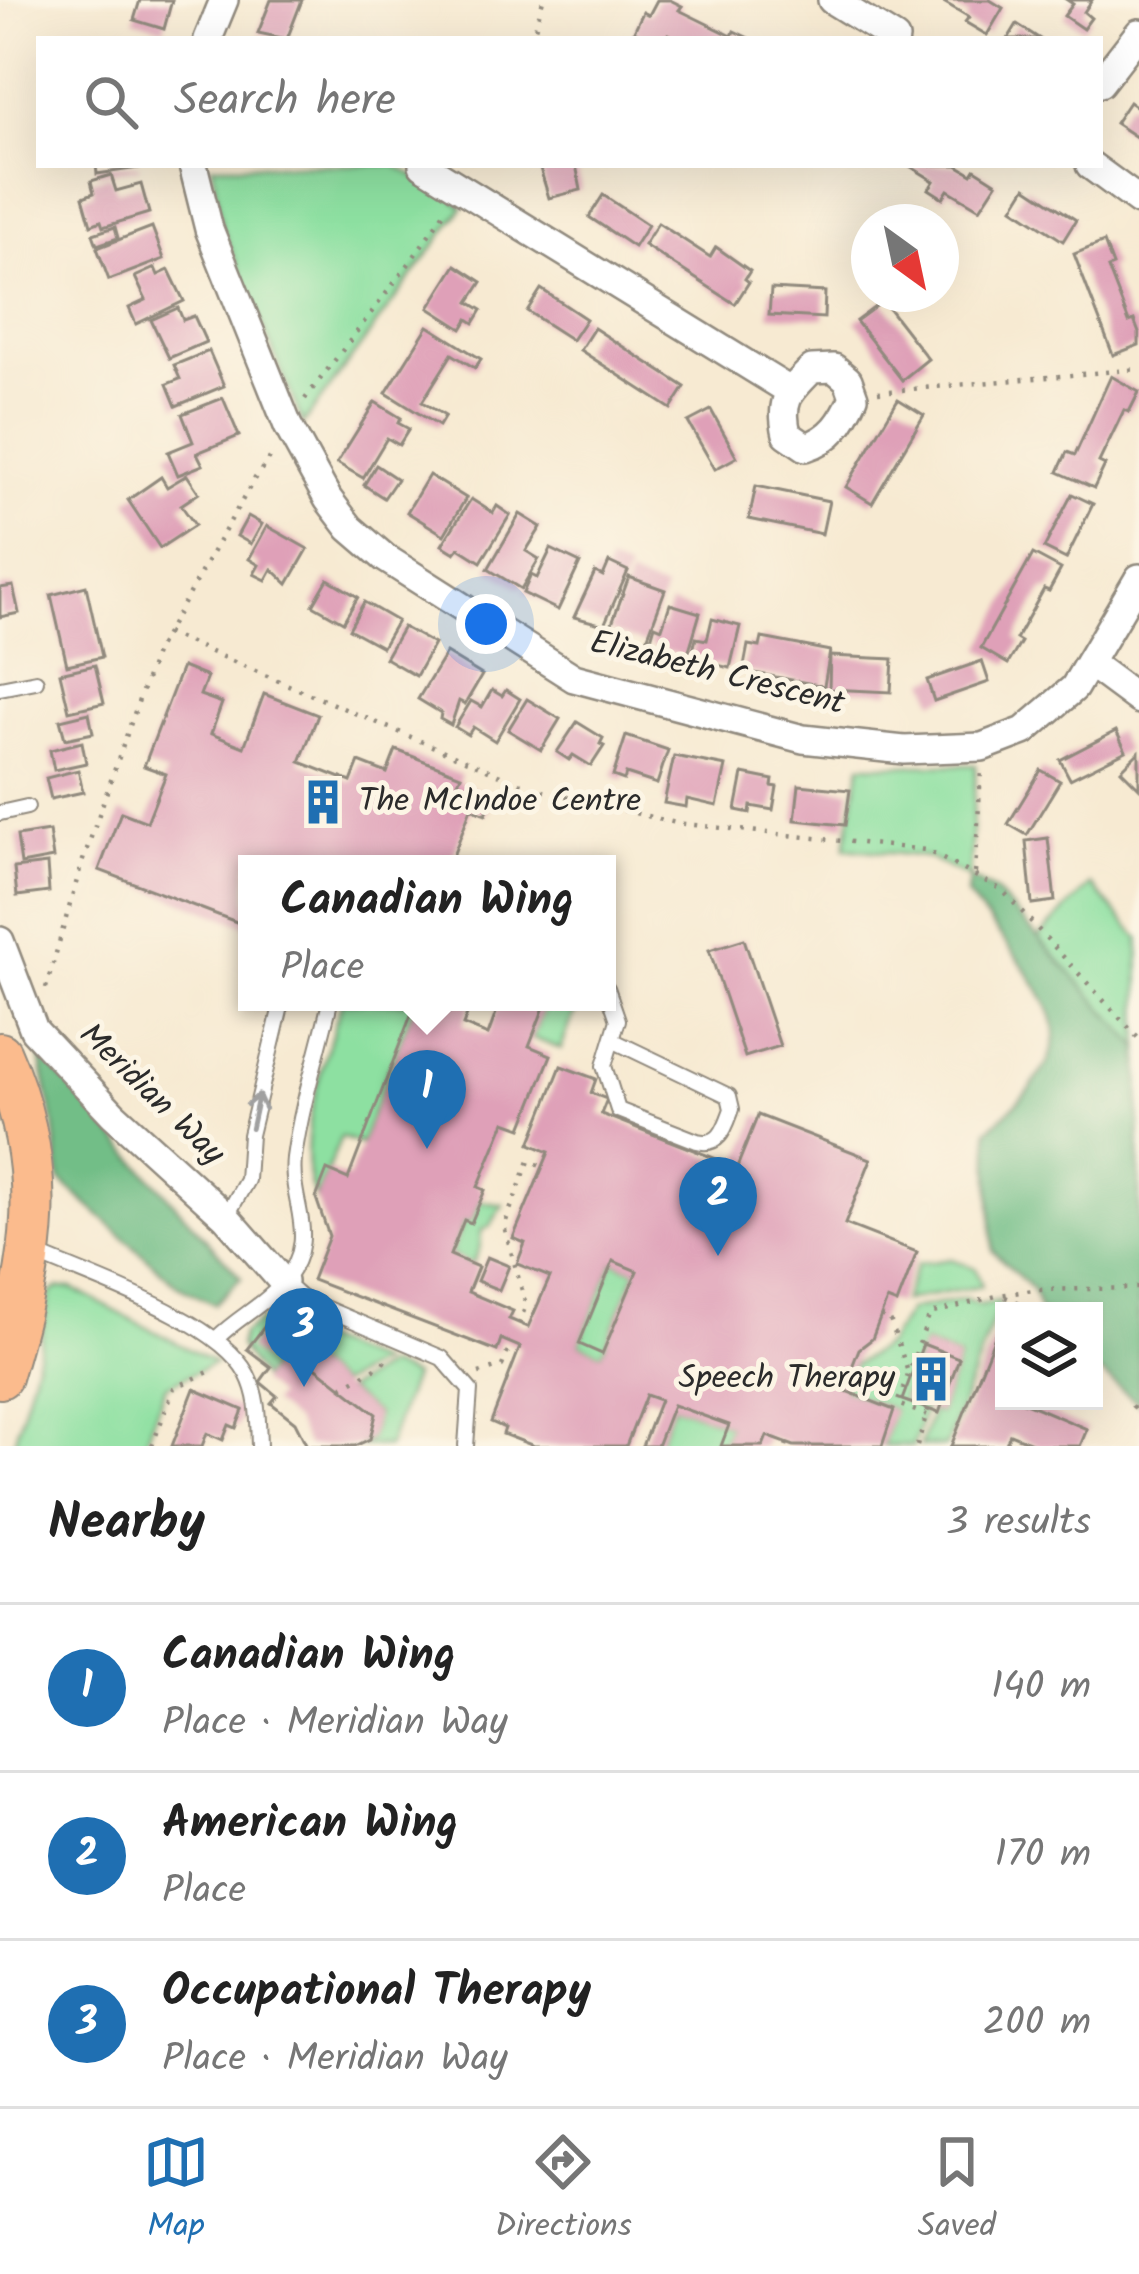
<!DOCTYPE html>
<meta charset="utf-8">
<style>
body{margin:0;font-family:Kalam,sans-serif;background:#f2f2f2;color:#222}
.controls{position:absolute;right:36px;bottom:36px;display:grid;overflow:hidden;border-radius:0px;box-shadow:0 12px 48px #0002}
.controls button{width:108px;height:108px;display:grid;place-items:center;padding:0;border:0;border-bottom:3px solid #e0e0e0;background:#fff;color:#222;font:60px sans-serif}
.compass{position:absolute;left:851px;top:204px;width:108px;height:108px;border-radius:50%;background:#fff;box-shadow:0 12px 48px #0002;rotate:147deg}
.you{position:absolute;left:486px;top:624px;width:42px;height:42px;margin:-30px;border:9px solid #fff;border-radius:50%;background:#1a73e8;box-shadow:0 0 0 18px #1a73e833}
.badge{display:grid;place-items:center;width:78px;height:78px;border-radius:50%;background:#1f6fb2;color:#fff;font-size:39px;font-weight:700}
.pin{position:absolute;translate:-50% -99px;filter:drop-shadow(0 3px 6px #0008)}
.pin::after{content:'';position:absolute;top:63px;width:42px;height:36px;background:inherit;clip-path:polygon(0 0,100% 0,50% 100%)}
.popup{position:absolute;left:238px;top:855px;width:378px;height:156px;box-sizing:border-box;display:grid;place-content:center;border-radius:0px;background:#fff;filter:drop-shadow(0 3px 9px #0005);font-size:39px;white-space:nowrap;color:#767676}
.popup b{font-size:45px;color:#222}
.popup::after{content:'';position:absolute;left:50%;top:100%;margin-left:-24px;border:24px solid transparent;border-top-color:#fff}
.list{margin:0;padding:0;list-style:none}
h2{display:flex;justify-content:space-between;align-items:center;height:156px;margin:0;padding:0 48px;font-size:51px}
h2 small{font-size:39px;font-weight:400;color:#767676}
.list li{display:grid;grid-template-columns:78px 1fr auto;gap:36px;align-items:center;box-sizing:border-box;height:168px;padding:0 48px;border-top:3px solid #e0e0e0}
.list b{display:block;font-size:45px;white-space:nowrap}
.list p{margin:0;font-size:39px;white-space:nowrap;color:#767676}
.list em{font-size:39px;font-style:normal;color:#767676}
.icon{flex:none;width:66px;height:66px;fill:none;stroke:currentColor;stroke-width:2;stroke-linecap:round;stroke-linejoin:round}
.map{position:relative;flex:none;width:1139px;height:1446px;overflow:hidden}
.search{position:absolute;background:#fff;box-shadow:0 12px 48px #0002;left:36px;right:36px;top:36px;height:132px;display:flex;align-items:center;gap:30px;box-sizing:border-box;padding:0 42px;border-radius:0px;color:#767676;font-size:45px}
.sheet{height:660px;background:#fff}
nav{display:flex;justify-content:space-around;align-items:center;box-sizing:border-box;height:168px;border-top:3px solid #e0e0e0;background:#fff;font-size:33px;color:#767676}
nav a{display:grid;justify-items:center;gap:6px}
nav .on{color:#1f6fb2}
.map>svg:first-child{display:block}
</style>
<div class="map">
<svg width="1139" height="1446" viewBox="0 0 1139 1446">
<rect width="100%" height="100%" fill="#fcf5e5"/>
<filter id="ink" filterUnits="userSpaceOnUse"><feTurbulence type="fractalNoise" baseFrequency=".00833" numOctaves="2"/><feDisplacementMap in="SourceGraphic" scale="24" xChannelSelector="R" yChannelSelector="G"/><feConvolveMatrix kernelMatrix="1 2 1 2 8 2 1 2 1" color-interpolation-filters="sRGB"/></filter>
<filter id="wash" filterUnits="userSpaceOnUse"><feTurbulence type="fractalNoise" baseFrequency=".004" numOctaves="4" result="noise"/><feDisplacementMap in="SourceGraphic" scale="48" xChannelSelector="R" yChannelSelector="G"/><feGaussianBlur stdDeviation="2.7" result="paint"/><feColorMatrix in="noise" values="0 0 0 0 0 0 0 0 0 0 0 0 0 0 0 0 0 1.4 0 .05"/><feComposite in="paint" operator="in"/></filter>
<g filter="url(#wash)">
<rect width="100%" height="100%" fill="#f7ead2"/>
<!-- green -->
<g fill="#8de0a1" stroke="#5c8666" stroke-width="3">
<polygon points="212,165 394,165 443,191 463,207 303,424 222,227"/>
<polygon points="861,765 976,765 969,878 926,857 845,848"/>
<polygon points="1091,885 1139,938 1139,1047 1036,940"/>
<path d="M342,1002H416L361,1144L341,1137L316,1198C291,1150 326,1053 342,1002Z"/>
<polygon points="546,1002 590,1002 574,1013 561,1049 532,1038"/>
<polygon points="480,1201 503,1205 490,1226 481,1231 480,1247 472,1265 450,1255 464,1220 471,1222"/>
<polygon points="951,1259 975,1268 982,1286 903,1301 917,1264"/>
<polygon points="613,1261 637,1271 602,1354 579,1344"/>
<polygon points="58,1288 71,1288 215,1363 166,1386 143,1446 13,1446 38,1355 50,1293"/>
<polygon points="963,1299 980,1305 1000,1301 946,1446 920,1446 932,1411 939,1413 959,1358 924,1344 902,1399 925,1408 913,1446 882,1446 893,1410 843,1390 853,1365 886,1345 909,1310"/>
<polygon points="279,1308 300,1313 296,1331 379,1363 339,1385 264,1327 271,1367 262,1379 239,1346 242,1334"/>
<polygon points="387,1366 413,1376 388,1446 361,1446 370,1438 376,1414 346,1390"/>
<polygon points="673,1405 729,1425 721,1446 657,1446"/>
</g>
<!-- forest -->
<g fill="#72be87" stroke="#4e7459" stroke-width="3">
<path d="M969,878L996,892L1139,1047V1404L1094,1367V1311H1040L1033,1290L993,1251L988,1130C1015,1105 1048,1078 1055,1039C1062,1003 990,924 967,895Z"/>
<polygon points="39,1052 241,1278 214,1304 178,1286 60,1180 54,1124"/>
</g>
<g id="blocks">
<!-- building -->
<g fill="#dfa0b8" fill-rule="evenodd">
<polygon points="140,0 172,0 164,29 134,20"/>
<polygon points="271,0 302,0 287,39 258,33"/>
<polygon points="657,0 670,0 682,6 679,10 732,36 734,31 751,39 678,39 668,34 666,39 649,39 634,31 643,12 649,15"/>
<polygon points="940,0 990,0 1003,8 987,35 965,22 969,17"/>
<polygon points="1067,0 1092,0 1084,12 1091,18 1083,29 1064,16 1073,4"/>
<polygon points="1017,24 1040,39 1008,39"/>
<polygon points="1129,102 1139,109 1139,139 1115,123"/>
<polygon points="96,165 139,165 139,168 97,174"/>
<polygon points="539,165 576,165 581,190 549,198"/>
<polygon points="908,165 957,165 972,174 975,169 997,183 980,209 948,190 943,198 929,189 934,181"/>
<polygon points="111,175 116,191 141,184 149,213 103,227 101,221 91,225 83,197 94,193 91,181"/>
<polygon points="1026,187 1076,220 1063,241 1013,208"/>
<polygon points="603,195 648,225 634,247 589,217"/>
<polygon points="658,223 710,257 716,247 750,271 745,279 749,282 735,304 644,245"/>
<polygon points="115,227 118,238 97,245 93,234"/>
<polygon points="152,227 164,259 109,280 97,248"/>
<polygon points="1104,242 1113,266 1108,268 1129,322 1134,320 1139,333 1139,345 1113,355 1074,254"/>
<polygon points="456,265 482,282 469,302 482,310 474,323 468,319 462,329 429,308"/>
<polygon points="155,268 158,275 169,270 184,301 136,324 129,308 146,300 135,277"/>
<polygon points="541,289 586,319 572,340 527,311"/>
<polygon points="771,289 825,292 824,318 769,315"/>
<polygon points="883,301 928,359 902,380 856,321"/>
<polygon points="178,308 183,320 194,316 206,342 169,358 151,320"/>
<polygon points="428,326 481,359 475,368 452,354 422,402 445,416 439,426 386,393"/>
<polygon points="594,328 685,387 671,409 580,350"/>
<polygon points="209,351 224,386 176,406 167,384 180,379 174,365"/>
<polygon points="1111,376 1139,392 1129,412 1124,410 1099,462 1105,465 1094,488 1058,472 1067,452 1075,455"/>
<polygon points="223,398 239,436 197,453 203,465 178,475 168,452 193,442 182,414"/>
<polygon points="898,399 924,415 872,503 846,487"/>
<polygon points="375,402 401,418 398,423 409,429 399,445 387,438 363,478 337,463"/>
<polygon points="711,410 737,457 715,469 688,422"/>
<polygon points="376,465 397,479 384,498 364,485"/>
<polygon points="187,475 199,493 181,505 195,525 160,548 128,500 161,477 167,487"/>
<polygon points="429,475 466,498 444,535 407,512"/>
<polygon points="756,486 829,501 822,534 749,519"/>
<polygon points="1072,494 1093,504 1066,559 1044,548"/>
<polygon points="471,499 493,513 497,506 510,515 481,562 459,548 455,553 442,545"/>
<polygon points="520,514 541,527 526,551 539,559 521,589 488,569"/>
<polygon points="248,516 262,524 251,544 237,536"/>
<polygon points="267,526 308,549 288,584 272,569 266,580 254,574 259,565 249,559"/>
<polygon points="551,549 580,563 558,610 523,593 531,575 537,578"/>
<polygon points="1033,554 1061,569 1049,591 1044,589 1016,639 1021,642 1008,664 981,648"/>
<polygon points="609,562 628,571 604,625 574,617 595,572 603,576"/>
<polygon points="629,577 665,590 645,644 609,631"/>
<polygon points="328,579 358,597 343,622 313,605"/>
<polygon points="13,586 19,613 0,617 0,588"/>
<polygon points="86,586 102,657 67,665 51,595"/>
<polygon points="364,602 397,621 382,647 349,629"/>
<polygon points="670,604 700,613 687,657 649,645 655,625 662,628"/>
<polygon points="712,619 740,626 730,668 691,659 696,638 707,640"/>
<polygon points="403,627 434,644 416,676 385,658"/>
<polygon points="762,638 830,651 824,686 743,671 748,645 760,647"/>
<polygon points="446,653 482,675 465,704 459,701 451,725 440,719 441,713 418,699"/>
<polygon points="830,656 893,659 891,692 829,689"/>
<polygon points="982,661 989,682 934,701 927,680"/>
<polygon points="95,665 104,703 69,711 60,673"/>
<polygon points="182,667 207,677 200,695 222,703 211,734 244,747 264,694 318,715 300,762 351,782 359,762 387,773 396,750 461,775 458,782 493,796 486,814 471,808 450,864 247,864 247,926 99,870 121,812 147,822 166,774 144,766"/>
<polygon points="492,690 502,696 506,690 520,699 495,741 473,727 468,735 455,727 471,701 482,707"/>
<polygon points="527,699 560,719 541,750 508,730"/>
<polygon points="89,713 93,733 65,739 60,720"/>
<polygon points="577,722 603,738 600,744 604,746 591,766 573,755 569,760 557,752"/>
<polygon points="1116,731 1126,751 1070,779 1060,760"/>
<polygon points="626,736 668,750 657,784 626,774 624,780 613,776"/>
<polygon points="82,742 86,763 54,770 50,750"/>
<polygon points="1139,752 1139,788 1121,770"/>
<polygon points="674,756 726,766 717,806 687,799 686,807 664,803"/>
<polygon points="78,770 83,792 51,799 46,778"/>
<polygon points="1041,770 1060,781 1027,835 1008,824"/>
<polygon points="743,774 773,780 772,786 777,787 773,810 751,806 750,813 736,810"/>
<polygon points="799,785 850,790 845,825 795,820"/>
<polygon points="49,831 53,858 21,864 17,836"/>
<polygon points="1048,838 1055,901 1032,904 1026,841"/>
<polygon points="47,864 49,892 17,896 14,868"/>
<polygon points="744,939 780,1046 745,1057 709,950"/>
<path d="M416,1002H472L463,1025L488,1035L500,1002H546L529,1046L551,1055L522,1128L505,1122L478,1187L485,1190L471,1223L464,1220L450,1255L478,1267L468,1292L513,1311L509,1319L528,1327L550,1277L517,1264L525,1243L513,1238L549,1152L530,1144L561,1066L596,1079L591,1093L607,1099L601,1114L737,1167L758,1115L871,1159L845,1224L917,1252L897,1304L887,1300L872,1339L859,1349L843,1390L894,1410L882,1446H794L767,1436L763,1446H721L729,1425L673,1405L657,1446H642L660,1400L646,1395L626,1446H534L503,1434L505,1428L491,1422L520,1347L501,1339L497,1351L312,1280L329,1236L316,1198L327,1170L348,1179ZM613,1261L637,1271L602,1354L579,1344Z"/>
<polygon points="487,1257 509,1266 499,1290 477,1281"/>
<polygon points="1004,1314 1004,1401 1021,1401 1087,1429 1080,1446 1039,1446 1010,1434 1005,1446 951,1446"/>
<polygon points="264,1327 376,1414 370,1439 355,1446 307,1446 295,1422 271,1403 277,1396 260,1382 271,1367 247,1349"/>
<polygon points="923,1344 959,1358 939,1413 902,1400"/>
<polygon points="194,1389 243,1410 236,1428 229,1425 223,1440 207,1433 202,1446 172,1446"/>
</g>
</g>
</g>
<g filter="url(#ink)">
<use href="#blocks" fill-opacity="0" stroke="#918a7e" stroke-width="3"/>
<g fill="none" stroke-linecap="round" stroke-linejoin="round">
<!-- lane casing -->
<g stroke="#918a7e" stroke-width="18">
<g id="lane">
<polyline points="0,688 36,681"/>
<polyline points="0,813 27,807"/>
<path d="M607,988L618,1020L604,1066L618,1110L697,1141C720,1147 725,1128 732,1109L729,1096L612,1040"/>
<polyline points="226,1217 247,1180 250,1135 282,1002"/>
<path d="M32,1252C90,1278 218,1319 247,1374C259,1397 258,1421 259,1446"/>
<polyline points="283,1282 301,1298 442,1358 470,1390 466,1446"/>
<path d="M217,1338C237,1318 264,1305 282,1284C322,1237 289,1206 294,1158C301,1106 318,1053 330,1002"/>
</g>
</g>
<!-- street casing -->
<g stroke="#918a7e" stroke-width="32">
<g id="street">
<polyline points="832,0 895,39"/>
<polyline points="208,39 224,0"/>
<polyline points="1100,83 1139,33"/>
<polyline points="193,165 209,229 288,426 328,499 350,528 385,558 574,678 803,739 904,750 982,747 1024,731 1074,688 1139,578"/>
<polyline points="423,165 790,391"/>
<polyline points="1090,165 1139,201"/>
<path d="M834,368L848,380L854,397C843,421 832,439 806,447L787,434C779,400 789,392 812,369Z"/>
<polyline points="1089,663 1139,700"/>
<polyline points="0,941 34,1030 113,1114 226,1217 283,1282"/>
</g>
</g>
<!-- primary casing -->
<g stroke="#918a7e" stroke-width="46">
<path id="primary" d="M0,1054C51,1169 35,1261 0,1377"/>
</g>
<!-- path -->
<g stroke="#918a7e" stroke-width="4.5" stroke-dasharray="3 9" stroke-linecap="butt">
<polyline points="532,39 543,0"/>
<polyline points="878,392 1139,369"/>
<polyline points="305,399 411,261 445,211"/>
<polyline points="166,633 531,788 676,823 926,850 1002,890 1139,1039"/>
<polyline points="975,873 981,770"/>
<polyline points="46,988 81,866 156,651 255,478 272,455"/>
<polyline points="1005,1297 1030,1307 1029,1311"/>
<polyline points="881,1316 889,1317 908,1372"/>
<polyline points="519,1324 526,1305 504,1226 529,1161 543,1167"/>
<polyline points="479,1373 502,1366 511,1344"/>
<polyline points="342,1387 383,1364 388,1354"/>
<polyline points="1132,1408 1139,1401"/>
<polyline points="927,1415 897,1404 930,1314 1000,1295 1033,1290 1139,1288"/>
<polyline points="152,1446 174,1388 215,1369"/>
<polyline points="786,1446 787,1443"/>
<polyline points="917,1446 928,1409"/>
</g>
<!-- lane -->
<use href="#lane" stroke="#fff" stroke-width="14"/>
<!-- street -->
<use href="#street" stroke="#fff" stroke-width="27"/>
<!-- primary -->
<use href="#primary" stroke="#fbbb8d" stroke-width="42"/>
</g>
<!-- one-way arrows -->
<defs><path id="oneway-shaft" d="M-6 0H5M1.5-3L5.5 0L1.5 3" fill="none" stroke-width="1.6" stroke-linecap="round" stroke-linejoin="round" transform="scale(3)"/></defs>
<use stroke="#a0a0a0" href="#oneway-shaft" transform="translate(255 1111) rotate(-78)"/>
</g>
<!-- icons -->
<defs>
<g id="building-bare" transform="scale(3.6)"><path d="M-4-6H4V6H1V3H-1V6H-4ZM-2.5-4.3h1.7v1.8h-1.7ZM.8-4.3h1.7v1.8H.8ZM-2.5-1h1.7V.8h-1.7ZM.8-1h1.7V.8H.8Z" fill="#1f6fb2" stroke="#fcf5e5" stroke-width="2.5" paint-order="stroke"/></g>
</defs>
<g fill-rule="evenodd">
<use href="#building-bare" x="323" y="802"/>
<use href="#building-bare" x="931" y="1379"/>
</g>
<g text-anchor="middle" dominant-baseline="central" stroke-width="10" stroke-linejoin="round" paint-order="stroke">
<!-- street labels -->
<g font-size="33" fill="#2b2b2b" stroke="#fcf5e5">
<text transform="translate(717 674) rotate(14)">Elizabeth Crescent</text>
<text transform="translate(151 1095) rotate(44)">Meridian Way</text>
</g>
<!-- poi labels -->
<g font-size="33" fill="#2b2b2b" stroke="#fcf5e5" text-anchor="start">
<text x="359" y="802">The McIndoe Centre</text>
<text x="895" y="1379" text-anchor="end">Speech Therapy</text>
</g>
</g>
</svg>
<div class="controls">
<button><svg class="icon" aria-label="layers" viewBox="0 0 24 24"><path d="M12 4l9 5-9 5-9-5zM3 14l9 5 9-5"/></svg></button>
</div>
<svg class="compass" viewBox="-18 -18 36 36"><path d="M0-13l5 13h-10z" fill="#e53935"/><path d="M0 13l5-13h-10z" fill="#767676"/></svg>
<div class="you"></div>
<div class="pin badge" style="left:427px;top:1149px">1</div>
<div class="popup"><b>Canadian Wing</b>Place</div>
<div class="pin badge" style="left:718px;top:1256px">2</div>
<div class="pin badge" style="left:304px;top:1387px">3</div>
<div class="search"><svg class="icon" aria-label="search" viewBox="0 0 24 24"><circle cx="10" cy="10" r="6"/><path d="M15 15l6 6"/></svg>Search here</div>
</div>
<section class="sheet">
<h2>Nearby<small>3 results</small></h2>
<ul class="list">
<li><span class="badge">1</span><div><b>Canadian Wing</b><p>Place · Meridian Way</p></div><em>140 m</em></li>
<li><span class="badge">2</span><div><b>American Wing</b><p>Place</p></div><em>170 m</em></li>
<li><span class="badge">3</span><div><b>Occupational Therapy</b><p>Place · Meridian Way</p></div><em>200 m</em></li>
</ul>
</section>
<nav>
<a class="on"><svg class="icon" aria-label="map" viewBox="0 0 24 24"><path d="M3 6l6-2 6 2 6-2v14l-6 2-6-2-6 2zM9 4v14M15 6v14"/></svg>Map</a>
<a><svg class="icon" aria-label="directions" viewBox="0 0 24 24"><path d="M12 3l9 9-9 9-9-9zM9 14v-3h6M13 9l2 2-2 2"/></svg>Directions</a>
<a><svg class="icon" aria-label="saved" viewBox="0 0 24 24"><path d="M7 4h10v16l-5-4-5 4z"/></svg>Saved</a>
</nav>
